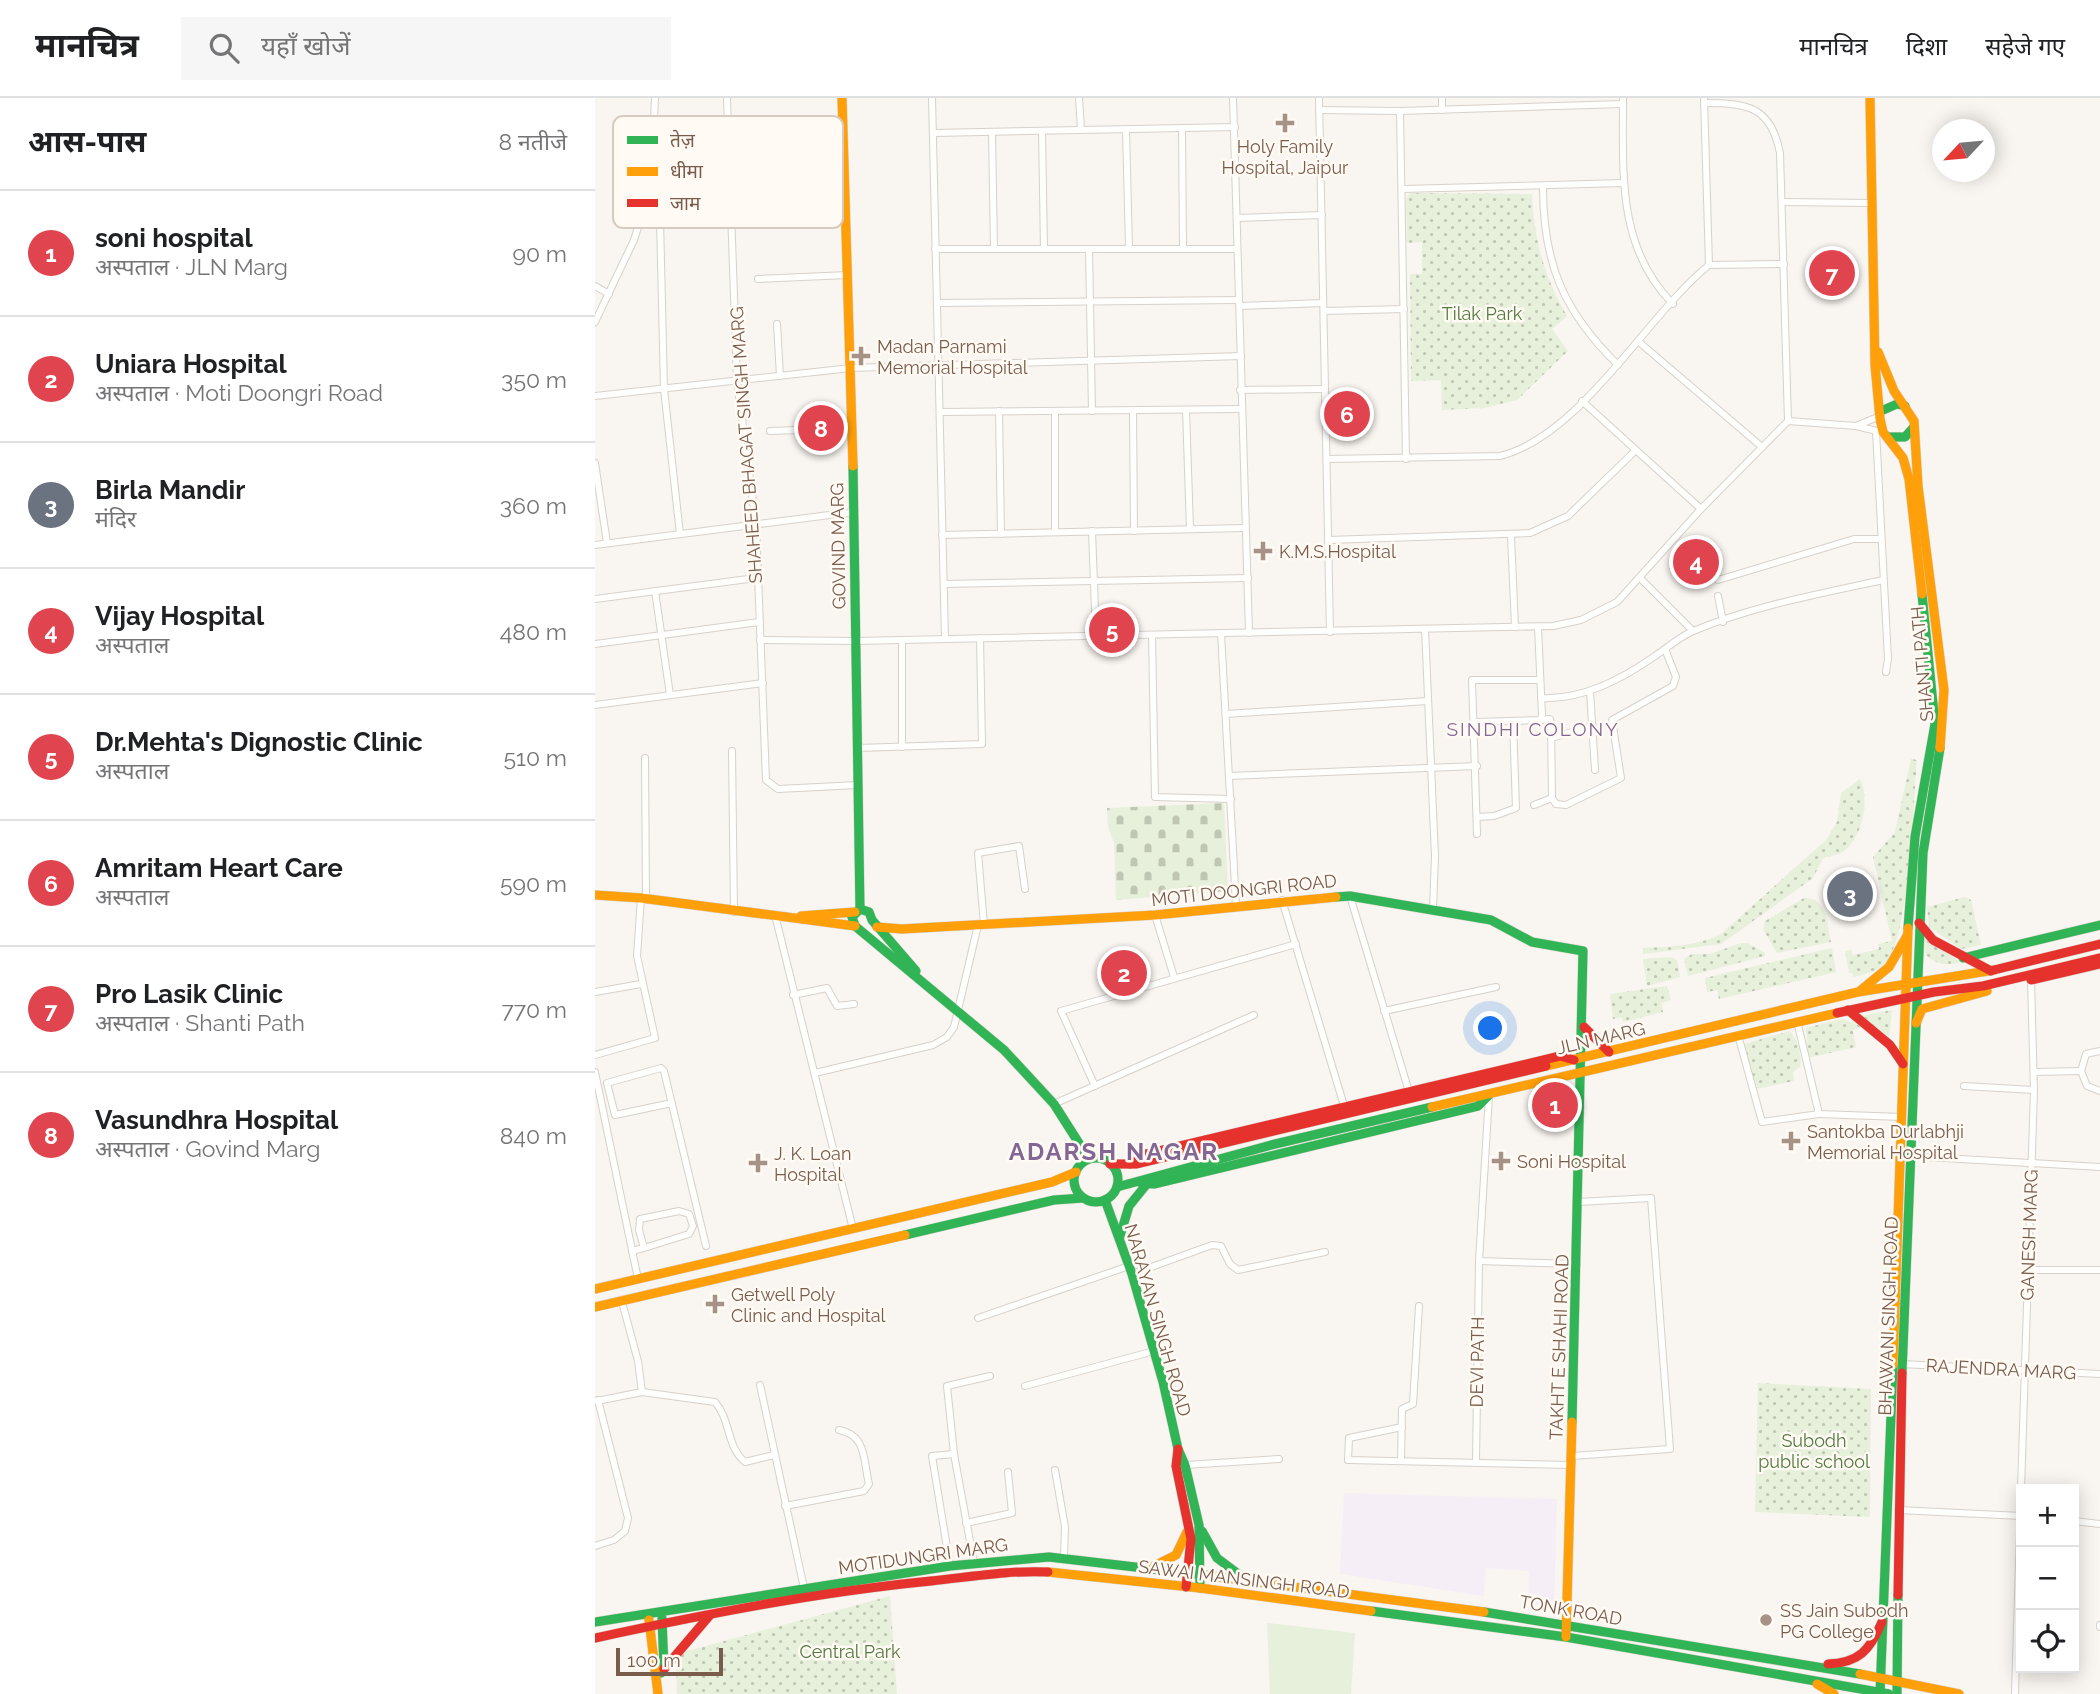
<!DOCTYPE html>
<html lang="hi">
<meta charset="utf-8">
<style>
body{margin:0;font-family:Raleway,"Noto Sans Devanagari",sans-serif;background:#f6f6f6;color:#202124}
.controls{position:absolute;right:21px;bottom:21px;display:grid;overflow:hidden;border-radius:0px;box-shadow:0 4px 18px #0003}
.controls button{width:63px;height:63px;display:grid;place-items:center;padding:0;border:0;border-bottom:2px solid #e0e0e0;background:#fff;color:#202124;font:35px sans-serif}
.compass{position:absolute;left:1337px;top:21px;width:63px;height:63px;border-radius:50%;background:#fff;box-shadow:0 4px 18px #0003;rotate:244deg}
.scale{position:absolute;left:21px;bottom:18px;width:107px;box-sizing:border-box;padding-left:7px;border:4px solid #7a5c4d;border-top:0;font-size:19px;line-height:24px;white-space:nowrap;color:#7a5c4d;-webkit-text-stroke:5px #fffaf3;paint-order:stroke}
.you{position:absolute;left:896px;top:931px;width:24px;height:24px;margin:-18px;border:5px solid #fff;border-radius:50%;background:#1a73e8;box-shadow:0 0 0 10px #1a73e833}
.badge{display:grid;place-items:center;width:46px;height:46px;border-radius:50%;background:#5c5450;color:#fff;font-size:23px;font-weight:700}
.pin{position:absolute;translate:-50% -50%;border:4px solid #fff;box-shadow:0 2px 7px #0006}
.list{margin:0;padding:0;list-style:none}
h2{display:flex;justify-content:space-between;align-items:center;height:91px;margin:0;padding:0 28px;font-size:30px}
h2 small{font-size:23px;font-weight:400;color:#757577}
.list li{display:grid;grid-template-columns:46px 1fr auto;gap:21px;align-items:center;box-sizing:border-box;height:126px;padding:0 28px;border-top:2px solid #e0e0e0}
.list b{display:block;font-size:26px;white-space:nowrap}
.list p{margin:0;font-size:23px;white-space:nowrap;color:#757577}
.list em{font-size:23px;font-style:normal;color:#757577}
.icon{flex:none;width:38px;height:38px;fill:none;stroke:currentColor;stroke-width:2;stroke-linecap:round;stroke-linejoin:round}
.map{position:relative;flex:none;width:1505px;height:1596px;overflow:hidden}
header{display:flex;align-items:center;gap:42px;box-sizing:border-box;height:98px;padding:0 35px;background:#fff;border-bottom:2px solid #e0e0e0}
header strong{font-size:33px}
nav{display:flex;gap:38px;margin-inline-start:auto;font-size:24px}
.search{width:490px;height:63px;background:#f6f6f6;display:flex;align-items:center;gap:18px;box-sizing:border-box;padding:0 24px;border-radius:0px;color:#757577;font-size:26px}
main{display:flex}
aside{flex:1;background:#fff}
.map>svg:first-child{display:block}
</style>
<header>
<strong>मानचित्र</strong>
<div class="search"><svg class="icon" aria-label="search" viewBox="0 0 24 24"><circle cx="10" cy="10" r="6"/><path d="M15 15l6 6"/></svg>यहाँ खोजें</div>
<nav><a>मानचित्र</a><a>दिशा</a><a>सहेजे गए</a></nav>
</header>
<main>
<aside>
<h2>आस-पास<small>8 नतीजे</small></h2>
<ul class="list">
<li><span class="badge" style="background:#e0444e">1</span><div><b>soni hospital</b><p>अस्पताल · JLN Marg</p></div><em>90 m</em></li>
<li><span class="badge" style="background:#e0444e">2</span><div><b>Uniara Hospital</b><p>अस्पताल · Moti Doongri Road</p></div><em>350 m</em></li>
<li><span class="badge" style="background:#6b7280">3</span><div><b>Birla Mandir</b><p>मंदिर</p></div><em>360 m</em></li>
<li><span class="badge" style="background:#e0444e">4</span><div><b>Vijay Hospital</b><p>अस्पताल</p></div><em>480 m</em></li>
<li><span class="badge" style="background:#e0444e">5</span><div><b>Dr.Mehta's Dignostic Clinic</b><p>अस्पताल</p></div><em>510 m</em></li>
<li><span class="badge" style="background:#e0444e">6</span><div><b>Amritam Heart Care</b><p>अस्पताल</p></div><em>590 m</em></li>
<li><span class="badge" style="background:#e0444e">7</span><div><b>Pro Lasik Clinic</b><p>अस्पताल · Shanti Path</p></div><em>770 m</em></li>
<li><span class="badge" style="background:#e0444e">8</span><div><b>Vasundhra Hospital</b><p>अस्पताल · Govind Marg</p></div><em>840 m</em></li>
</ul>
</aside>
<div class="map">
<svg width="1505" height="1596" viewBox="0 0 1505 1596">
<defs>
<pattern id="cemetery-stones" width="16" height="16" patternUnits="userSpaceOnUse" patternTransform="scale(1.75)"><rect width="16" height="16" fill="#e7f0db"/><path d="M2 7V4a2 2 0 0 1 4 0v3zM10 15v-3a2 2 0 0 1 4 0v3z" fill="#c0c6b4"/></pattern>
<pattern id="park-dots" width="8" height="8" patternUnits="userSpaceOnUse" patternTransform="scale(1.75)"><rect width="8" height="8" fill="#e7f0db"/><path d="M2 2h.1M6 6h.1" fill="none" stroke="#c0c6b4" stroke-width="1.8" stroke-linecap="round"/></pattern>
</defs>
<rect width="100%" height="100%" fill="#f9f5f0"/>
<!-- education -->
<polygon fill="#f6eef6" points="749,1395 962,1401 959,1509 933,1505 934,1473 891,1470 889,1498 745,1476"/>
<!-- grass -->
<polygon fill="#e7f0db" points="672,1525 760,1535 756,1596 675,1596"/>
<!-- cemetery -->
<polygon fill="url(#cemetery-stones)" points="629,705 633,793 521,802 519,745 513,729 512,710"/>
<!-- park -->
<g fill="url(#park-dots)">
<path d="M815,95L937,96C939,141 949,179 972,218L957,231L973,253L922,302L889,310L847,312L846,282L816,283L815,176H827V144L812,145L811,102Z"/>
<path d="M1316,661L1322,662C1318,706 1315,832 1292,863C1284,873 1271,876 1259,879L1257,875H1254L1250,853L1256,852L1258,857L1284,851L1283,846L1297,843L1278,759L1300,734Z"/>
<path d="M1265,681C1275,700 1268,739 1249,753C1244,757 1235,758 1228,760L1218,780L1126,846L1048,856V850C1076,849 1099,848 1125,837L1231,742L1242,724L1246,695Z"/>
<polygon points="1370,799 1376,802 1386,847 1366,851 1334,829 1332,809"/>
<path d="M1209,800C1233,800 1232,826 1236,844L1182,855L1168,831L1170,823Z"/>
<path d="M1329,839L1365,864C1350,868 1343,867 1331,857Z"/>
<polygon points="1146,845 1153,845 1170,855 1170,858 1093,878 1089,861 1097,856 1115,856"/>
<polygon points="1237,850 1241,874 1124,901 1122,892 1112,894 1110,880"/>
<polygon points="1076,859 1082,862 1085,879 1052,888 1048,861"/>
<polygon points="1072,888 1076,902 1067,905 1068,914 1028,924 1027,919 1018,921 1015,896"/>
<polygon points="1297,912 1294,939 1267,918"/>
<polygon points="1247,921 1269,929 1258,932 1261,949 1213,960 1211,930"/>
<path d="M1195,933C1203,943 1207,956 1205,969L1198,974L1199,983L1161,991L1149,946Z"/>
<polygon points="1163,1285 1276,1291 1275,1419 1160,1414"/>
<polygon points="295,1498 302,1596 82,1596 81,1556"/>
</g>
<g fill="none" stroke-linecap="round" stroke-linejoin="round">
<!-- street casing -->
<g stroke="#d7d1cb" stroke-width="8">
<g id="street">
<polyline points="132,0 142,283 161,426 171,682 183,691 263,687"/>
<polyline points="337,0 350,541"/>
<polyline points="484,0 486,32"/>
<polyline points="638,0 654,535"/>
<polyline points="724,0 735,534"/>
<polyline points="847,0 847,12"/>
<path d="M1028,0C1028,74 1022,150 1078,206"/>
<polyline points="1109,0 1114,167"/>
<path d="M1109,5C1152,5 1176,8 1185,55L1193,323"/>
<polyline points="724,12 805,13 1028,6"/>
<polyline points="805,13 811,361"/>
<polyline points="587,30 588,151"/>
<polyline points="531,32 534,151"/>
<polyline points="160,33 247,27"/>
<polyline points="447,33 449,151"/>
<polyline points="397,34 399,151"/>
<polyline points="339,35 640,29"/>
<polyline points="56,87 65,121 69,291 85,436"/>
<path d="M948,89C948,165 968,213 1023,267"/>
<polyline points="807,91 1029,85"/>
<polyline points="1187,104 1277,105"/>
<polyline points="642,120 727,117"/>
<polyline points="65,121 137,117"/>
<polyline points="340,151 642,151"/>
<polyline points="494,151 497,313"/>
<polyline points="163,181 253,177"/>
<polyline points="0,188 14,196"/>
<polyline points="342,205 644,202"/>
<polyline points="645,208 728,205"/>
<polyline points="729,213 809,211"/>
<polyline points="0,224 39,142 56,87 60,0"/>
<polyline points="182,226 185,278"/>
<polyline points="1044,244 1167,349"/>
<polyline points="645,292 729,291"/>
<polyline points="0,298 256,270 646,258"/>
<polyline points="987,303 1106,411"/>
<polyline points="538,312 539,433"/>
<polyline points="591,312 595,431"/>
<polyline points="404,313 406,436"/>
<polyline points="345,314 646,311"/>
<polyline points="175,333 257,330"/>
<polyline points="1281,333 1293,561 1291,574"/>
<polyline points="1282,333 1261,328 1285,318"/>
<path d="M732,361L905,358C986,338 1051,218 1114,167L1189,166"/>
<polyline points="0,365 12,445"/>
<polyline points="497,433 501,538"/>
<polyline points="460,434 460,313"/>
<polyline points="347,437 650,430"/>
<polyline points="916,438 920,529"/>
<polyline points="734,442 935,435 973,418 1041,352"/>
<polyline points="0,447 258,414"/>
<polyline points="1045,480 1098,533"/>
<polyline points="1123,482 1259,441 1286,441"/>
<polyline points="349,486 653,480"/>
<polyline points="60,493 75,597"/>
<polyline points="1123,498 1128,524"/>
<polyline points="0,501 161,480"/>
<polyline points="830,531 840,758 838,811"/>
<polyline points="626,535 641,807"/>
<polyline points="557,537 560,699 636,701"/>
<polyline points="165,542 261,543 958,528 986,522 1022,504 1106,411 1193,323 1261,328"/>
<polyline points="0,546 164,524"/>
<polyline points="995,593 1000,672"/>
<path d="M946,600C988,602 1027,581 1060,558C1072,550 1083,540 1096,534C1157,508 1224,496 1288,482"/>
<polyline points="0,607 168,585"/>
<polyline points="631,616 833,603"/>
<polyline points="945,622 955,621 956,624 957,700"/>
<polyline points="881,624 945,622 947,617 943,529"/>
<polyline points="956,640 998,628"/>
<polyline points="307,649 307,542"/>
<polyline points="262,650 387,646 385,540"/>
<polyline points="137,653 139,814"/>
<polyline points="50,660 51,801"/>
<polyline points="634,678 882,668"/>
<polyline points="939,707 957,700 961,706 971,707 1026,680 1017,622 1078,588 1081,579 1070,551"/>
<polyline points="882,719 899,718 921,710 918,623"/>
<polyline points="882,736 877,582 945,582"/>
<polyline points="755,798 815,997"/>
<polyline points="687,802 750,1011"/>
<polyline points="180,817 258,1131"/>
<polyline points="560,817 579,879"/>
<polyline points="389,827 383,755 424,748 430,791"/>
<polyline points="0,894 46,886"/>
<polyline points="198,897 232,890 242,908 259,906"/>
<polyline points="789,913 901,889"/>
<polyline points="1202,923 1224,1016 1307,1019"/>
<polyline points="1143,937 1167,1024 1224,1016"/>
<polyline points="1505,953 1491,956 1486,973 1492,988 1505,993"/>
<polyline points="0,957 60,940 42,858 46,800"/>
<polyline points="0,974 43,1181"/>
<polyline points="1439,974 1486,973"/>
<polyline points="220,975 338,947 352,939 359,929 383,827"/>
<polyline points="500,988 466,913 701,846"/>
<polyline points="1369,988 1439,992"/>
<polyline points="77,1005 20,1017 12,985 66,970 69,973 111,1148"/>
<polyline points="461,1005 659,917"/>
<polyline points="1314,1058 1505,1069"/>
<polyline points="37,1153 49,1150 94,1136 98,1128 94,1116 84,1113 45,1121 44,1132 49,1150"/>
<polyline points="884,1163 982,1166"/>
<polyline points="1434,1172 1505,1172"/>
<polyline points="537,1176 617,1147 626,1148 635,1166 643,1172 730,1154"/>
<polyline points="383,1220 534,1168"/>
<polyline points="1307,1266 1505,1276"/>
<polyline points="165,1287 209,1490"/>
<polyline points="430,1288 559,1253"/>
<path d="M47,1294L120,1304C136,1322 131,1348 150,1364L179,1357"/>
<polyline points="2,1303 47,1294 43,1263 27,1204"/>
<polyline points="807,1329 754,1340 753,1362 976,1367"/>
<polyline points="977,1358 1075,1351 1056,1100 983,1104"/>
<polyline points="806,1362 807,1311 818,1306 824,1208"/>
<polyline points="881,1364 884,1163 894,997"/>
<polyline points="590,1367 684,1361"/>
<polyline points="460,1372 470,1429 469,1460"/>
<polyline points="1426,1391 1439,992 1436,882"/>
<path d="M190,1408L269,1393L274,1386C268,1362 272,1337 244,1332"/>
<polyline points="1303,1412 1426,1418"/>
<polyline points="1479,1423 1505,1426"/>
<polyline points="371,1425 417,1415 413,1374"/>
<polyline points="0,1448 19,1442 30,1433 33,1420 3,1302"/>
<polyline points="379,1465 359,1356 352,1288 395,1278"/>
<polyline points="355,1468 337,1358 359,1356"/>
<polyline points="1505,1527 1505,1529"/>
<polyline points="1420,1596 1426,1399"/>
</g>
</g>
<!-- fast casing -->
<g stroke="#d9d2cb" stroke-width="10">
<g id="fast">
<polyline points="1286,313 1302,306 1310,308"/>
<polyline points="1294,339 1310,339 1319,329"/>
<polyline points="258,368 265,811"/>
<polyline points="741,799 755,798 896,822 937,844 988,853 977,1324"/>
<polyline points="265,811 257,819 260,828 409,952 459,1006 494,1061"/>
<polyline points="265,811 274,814 277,822 321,873"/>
<polyline points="1313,830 1320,739 1340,626 1327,496"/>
<polyline points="1368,860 1505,827"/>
<circle cx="501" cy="1082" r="22"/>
<polyline points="546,1085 559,1086 883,1008 894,997"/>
<polyline points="522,1089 676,1047 837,1009"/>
<polyline points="510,1102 537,1176 568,1284 583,1351 590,1367 604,1427 605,1490"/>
<polyline points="310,1137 459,1102 488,1100"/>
<polyline points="525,1138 534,1108 551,1087"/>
<polyline points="1307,1275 1328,755 1345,650"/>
<polyline points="607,1433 622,1460 646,1478"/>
<polyline points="776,1513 971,1539 1294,1596"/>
<polyline points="889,1514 1265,1576"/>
<polyline points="0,1524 355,1468 454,1459 609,1477"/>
<polyline points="66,1575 69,1571 67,1520"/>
<polyline points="1285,1596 1298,1267"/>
<polyline points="1302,1596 1303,1497"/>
</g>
</g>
<!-- slow casing -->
<g stroke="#d9d2cb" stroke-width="10">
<g id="slow">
<polyline points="247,0 258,368"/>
<polyline points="1275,0 1280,267 1285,321 1288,334 1308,360 1314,381 1327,496"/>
<polyline points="1283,254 1299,293 1319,323 1323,388 1349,592 1345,650"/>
<polyline points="0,797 46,800 260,828"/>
<polyline points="206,818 260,814"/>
<polyline points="282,829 307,831 560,817 741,799"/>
<polyline points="1266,892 1294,869 1312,838"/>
<polyline points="1321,925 1327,911 1392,893"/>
<polyline points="951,968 1263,894 1399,872"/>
<polyline points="837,1009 1242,915"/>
<polyline points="0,1191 457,1084 481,1074"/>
<polyline points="0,1209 310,1137"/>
<polyline points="1298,1267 1313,830"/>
<polyline points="559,1468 581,1457 592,1434"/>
<polyline points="453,1474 605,1490 776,1513"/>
<polyline points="609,1477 889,1514"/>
<polyline points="54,1522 63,1596"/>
<polyline points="971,1539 977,1324"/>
<polyline points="1265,1576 1364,1596"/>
<polyline points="1222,1586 1239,1596"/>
</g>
</g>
<!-- jam casing -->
<g stroke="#d9d2cb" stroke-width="10">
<g id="jam">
<polyline points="1324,825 1338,842 1396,873"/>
<polyline points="1399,872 1505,846"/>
<polyline points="1436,882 1505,866"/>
<polyline points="1253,912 1295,947 1308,966"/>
<polyline points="1242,915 1339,894 1388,888 1505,860"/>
<polyline points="989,929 1014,954"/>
<polyline points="515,1066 541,1066 951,968"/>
<polyline points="535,1066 547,1057 965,958 979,962"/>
<polyline points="583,1351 581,1368 596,1441 591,1489"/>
<polyline points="1303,1497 1307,1275"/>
<path d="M0,1540C111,1516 223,1494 336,1483C375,1479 414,1472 453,1474"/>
<path d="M1233,1566C1264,1565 1275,1552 1287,1524"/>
<polyline points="69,1571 115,1517"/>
</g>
</g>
<!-- street -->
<use href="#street" stroke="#fefefd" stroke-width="6"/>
<!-- fast -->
<use href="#fast" stroke="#30b455" stroke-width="9"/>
<!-- slow -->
<use href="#slow" stroke="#ff9f0a" stroke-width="9"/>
<!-- jam -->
<use href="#jam" stroke="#e5322d" stroke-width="9"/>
</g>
<!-- markers -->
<g fill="#a69286" stroke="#fffaf3" stroke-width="2.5">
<path d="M686.5 14.5h7v7h7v7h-7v7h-7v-7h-7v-7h7z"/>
<path d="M262.5 247.5h7v7h7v7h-7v7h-7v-7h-7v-7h7z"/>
<path d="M664.5 442.5h7v7h7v7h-7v7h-7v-7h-7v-7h7z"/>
<path d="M1192.5 1032.5h7v7h7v7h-7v7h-7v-7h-7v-7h7z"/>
<path d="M902.5 1052.5h7v7h7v7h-7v7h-7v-7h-7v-7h7z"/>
<path d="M159.5 1054.5h7v7h7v7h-7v7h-7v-7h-7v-7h7z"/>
<path d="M116.5 1195.5h7v7h7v7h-7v7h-7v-7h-7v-7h7z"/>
<circle cx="1171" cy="1522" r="7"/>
</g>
<g text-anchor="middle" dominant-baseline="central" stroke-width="5" stroke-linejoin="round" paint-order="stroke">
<!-- poi labels -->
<g font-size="18" fill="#7a5c4d" stroke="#fffaf3" text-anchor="start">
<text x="690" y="48" text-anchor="middle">Holy Family<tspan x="690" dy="21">Hospital, Jaipur</tspan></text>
<text x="282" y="248">Madan Parnami<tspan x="282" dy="21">Memorial Hospital</tspan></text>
<text x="684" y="453">K.M.S.Hospital</text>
<text x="1212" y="1033">Santokba Durlabhji<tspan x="1212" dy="21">Memorial Hospital</tspan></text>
<text x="179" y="1055">J. K. Loan<tspan x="179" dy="21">Hospital</tspan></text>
<text x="922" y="1063">Soni Hospital</text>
<text x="136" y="1196">Getwell Poly<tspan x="136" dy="21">Clinic and Hospital</tspan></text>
<text x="1185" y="1512">SS Jain Subodh<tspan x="1185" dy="21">PG College</tspan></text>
</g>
<!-- park labels -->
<g font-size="18" fill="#537a41" stroke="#fffaf3">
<text x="887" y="215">Tilak Park</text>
<text x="1219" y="1342">Subodh<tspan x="1219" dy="21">public school</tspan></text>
<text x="255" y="1553">Central Park</text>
</g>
<!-- street labels -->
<g font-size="18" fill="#7a5c4d" stroke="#fffaf3">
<text transform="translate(151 347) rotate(-94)">SHAHEED BHAGAT SINGH MARG</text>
<text transform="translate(243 448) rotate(-91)">GOVIND MARG</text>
<text transform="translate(1327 566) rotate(-95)">SHANTI PATH</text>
<text transform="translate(649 792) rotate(-6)">MOTI DOONGRI ROAD</text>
<text transform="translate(1006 940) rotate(-13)">JLN MARG</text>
<text transform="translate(1434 1137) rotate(-88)">GANESH MARG</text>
<text transform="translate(1293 1218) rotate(-88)">BHAWANI SINGH ROAD</text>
<text transform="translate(563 1222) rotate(74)">NARAYAN SINGH ROAD</text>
<text transform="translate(964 1249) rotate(-88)">TAKHT E SHAHI ROAD</text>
<text transform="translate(882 1264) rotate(-89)">DEVI PATH</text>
<text transform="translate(1406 1271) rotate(3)">RAJENDRA MARG</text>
<text transform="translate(328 1458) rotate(-8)">MOTIDUNGRI MARG</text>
<text transform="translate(649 1481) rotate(7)">SAWAI MANSINGH ROAD</text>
<text transform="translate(976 1512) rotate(10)">TONK ROAD</text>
</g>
<!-- neighbourhood labels -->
<g font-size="19" letter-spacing="2" fill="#846695" stroke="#fffaf3">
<text x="938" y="631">SINDHI COLONY</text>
</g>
<!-- district labels -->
<g font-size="24" font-weight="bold" letter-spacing="2" fill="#846695" stroke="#fffaf3">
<text x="519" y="1053">ADARSH NAGAR</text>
</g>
</g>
<!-- legend -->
<rect x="18" y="18" width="230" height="112" rx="10" fill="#fffaf3" stroke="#d7cbc1" stroke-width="2"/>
<rect x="32" y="38" width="31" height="8" fill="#30b455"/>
<rect x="32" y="69" width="31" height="9" fill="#ff9f0a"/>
<rect x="32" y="101" width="31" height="8" fill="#e5322d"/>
<g font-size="19" fill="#7a5c4d">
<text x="75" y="49">तेज़</text>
<text x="75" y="80">धीमा</text>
<text x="75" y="112">जाम</text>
</g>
</svg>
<div class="controls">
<button>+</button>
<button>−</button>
<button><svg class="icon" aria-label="locate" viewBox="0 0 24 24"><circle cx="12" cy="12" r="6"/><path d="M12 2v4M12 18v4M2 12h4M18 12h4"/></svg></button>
</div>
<svg class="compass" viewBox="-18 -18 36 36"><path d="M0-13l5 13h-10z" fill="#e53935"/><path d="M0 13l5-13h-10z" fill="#757577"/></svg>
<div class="scale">100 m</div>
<div class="you"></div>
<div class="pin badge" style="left:960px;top:1007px;background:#e0444e">1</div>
<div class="pin badge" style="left:529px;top:875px;background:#e0444e">2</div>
<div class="pin badge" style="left:1255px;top:796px;background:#6b7280">3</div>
<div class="pin badge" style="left:1101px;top:464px;background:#e0444e">4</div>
<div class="pin badge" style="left:517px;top:532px;background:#e0444e">5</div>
<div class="pin badge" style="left:752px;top:316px;background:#e0444e">6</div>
<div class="pin badge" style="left:1237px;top:175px;background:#e0444e">7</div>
<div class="pin badge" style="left:226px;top:330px;background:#e0444e">8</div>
</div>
</main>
